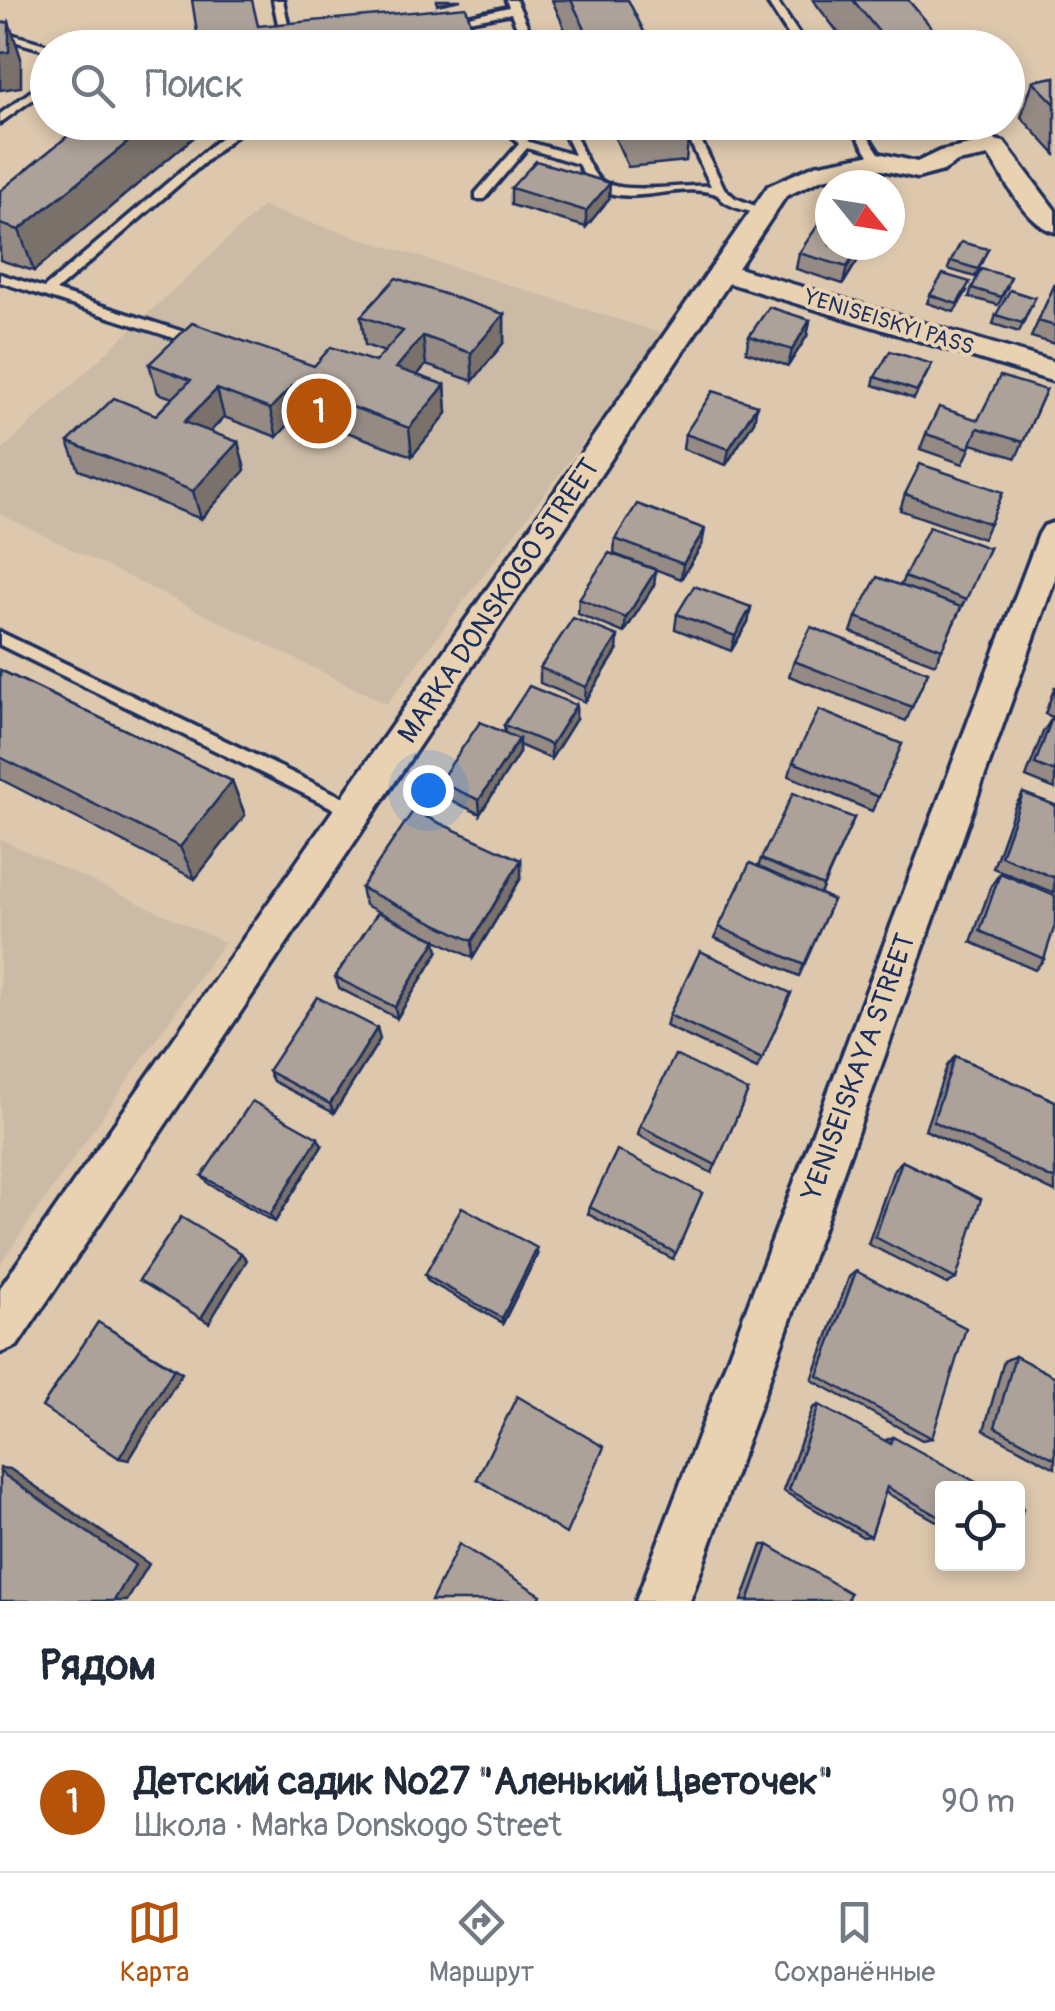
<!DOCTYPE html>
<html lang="ru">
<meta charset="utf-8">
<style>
body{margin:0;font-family:Pangolin,sans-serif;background:#f6f6f7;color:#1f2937}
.controls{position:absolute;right:30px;bottom:30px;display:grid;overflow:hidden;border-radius:10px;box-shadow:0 5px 15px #0003}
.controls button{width:90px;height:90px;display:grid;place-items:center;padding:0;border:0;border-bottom:2px solid #e0e1e3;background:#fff;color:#1f2937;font:50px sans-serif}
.compass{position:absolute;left:815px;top:170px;width:90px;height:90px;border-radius:50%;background:#fff;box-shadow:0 5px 15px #0003;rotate:120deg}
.you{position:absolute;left:428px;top:790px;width:35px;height:35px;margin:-25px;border:8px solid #fff;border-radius:50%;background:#1a73e8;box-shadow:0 0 0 15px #1a73e833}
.badge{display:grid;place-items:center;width:65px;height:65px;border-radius:50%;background:#b45309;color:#fff;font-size:32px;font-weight:700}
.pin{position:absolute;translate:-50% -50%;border:5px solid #fff;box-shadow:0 2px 10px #0006}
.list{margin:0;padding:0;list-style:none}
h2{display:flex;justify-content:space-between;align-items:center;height:130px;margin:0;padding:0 40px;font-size:42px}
h2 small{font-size:32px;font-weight:400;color:#747a83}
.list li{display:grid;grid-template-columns:65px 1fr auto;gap:30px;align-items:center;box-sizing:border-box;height:140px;padding:0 40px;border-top:2px solid #e0e1e3}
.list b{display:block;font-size:38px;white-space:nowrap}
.list p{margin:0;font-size:32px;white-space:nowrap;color:#747a83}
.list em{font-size:32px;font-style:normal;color:#747a83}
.icon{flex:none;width:55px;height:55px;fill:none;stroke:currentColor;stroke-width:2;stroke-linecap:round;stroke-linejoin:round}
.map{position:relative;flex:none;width:1055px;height:1601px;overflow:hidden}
.search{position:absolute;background:#fff;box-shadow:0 5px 15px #0003;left:30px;right:30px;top:30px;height:110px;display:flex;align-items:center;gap:25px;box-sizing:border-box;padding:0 35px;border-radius:55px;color:#747a83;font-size:38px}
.sheet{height:270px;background:#fff}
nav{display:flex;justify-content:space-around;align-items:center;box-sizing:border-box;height:140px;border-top:2px solid #e0e1e3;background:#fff;font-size:28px;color:#747a83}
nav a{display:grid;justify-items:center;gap:5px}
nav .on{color:#b45309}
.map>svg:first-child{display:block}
</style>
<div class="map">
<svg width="1055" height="1601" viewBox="0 0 1055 1601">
<rect width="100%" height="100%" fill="#ddc8ad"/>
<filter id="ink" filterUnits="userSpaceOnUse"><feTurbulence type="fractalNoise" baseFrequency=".01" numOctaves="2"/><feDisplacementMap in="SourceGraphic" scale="20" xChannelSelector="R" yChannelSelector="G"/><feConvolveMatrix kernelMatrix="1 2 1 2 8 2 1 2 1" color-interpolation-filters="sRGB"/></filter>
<g filter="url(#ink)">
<!-- built -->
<g fill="#cbbaa6">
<polygon points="262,207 664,334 387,704 0,514 0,452"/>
<polygon points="0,839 224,942 0,1264"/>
</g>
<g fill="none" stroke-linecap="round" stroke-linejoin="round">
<!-- service casing -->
<g stroke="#1b2f5e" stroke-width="7">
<g id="service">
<polygon points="273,0 283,0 293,48 283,48"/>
<polygon points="506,0 516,0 537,48 526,48 511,13 447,25 442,22 509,7"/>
<polygon points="766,0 776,0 808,48 797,48"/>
<polygon points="0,31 52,46 53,48 48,48 48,51 0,37"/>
<polygon points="48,79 48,88 0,123 0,114"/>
<polygon points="239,122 251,122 56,291 184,332 184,338 174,338 0,282 0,274 44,288"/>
<path d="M500,122H512L529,142L574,155L559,122H570C577,137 588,170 600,180C620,196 684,184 711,186L681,122H692L724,188L735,198L768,211L762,215C750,211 735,209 725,202C718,198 721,195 713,193C666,180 606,222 578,164L527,148L484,199H476V193L519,144Z"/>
<polygon points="848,122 859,122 884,161 882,163 874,163"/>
<polygon points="972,122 983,122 1001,147 999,149 991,149"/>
<polygon points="0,632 363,807 366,812 363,817 357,820 351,817 0,645"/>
</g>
</g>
<!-- minor casing -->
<g stroke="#1b2f5e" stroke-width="7">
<g id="minor">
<path d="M995,140L1004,142L1055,210V232C1026,225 1005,179 989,156L957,162L943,171L917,178L878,169L822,179L786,196L738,268L1055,362V382L729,283L17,1346L0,1353V1288L768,186L815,165L878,153L917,162L940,151Z"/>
<polygon points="1055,522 1055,579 690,1601 636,1601 1039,534 1044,526"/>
</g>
</g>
<!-- service -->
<use href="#service" fill="#e9d2b2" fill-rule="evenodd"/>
<!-- minor -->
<use href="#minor" fill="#e9d2b2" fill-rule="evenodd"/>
</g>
<!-- wall -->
<g fill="#958b84" stroke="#1b2f5e" stroke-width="2.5">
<polygon points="552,0 628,0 652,48 573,48"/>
<polygon points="813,0 908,0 949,48 850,48"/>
<polygon points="1055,77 1055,154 1021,117 1033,81"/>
<polygon points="85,122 212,122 34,271 0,260 0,191"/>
<polygon points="608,122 690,122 686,161 628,167"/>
<polygon points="909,122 967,122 915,130"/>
<polygon points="511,188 609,199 586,227 511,205"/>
<polygon points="988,249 975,277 948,269 951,261"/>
<polygon points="799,253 861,255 843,284 796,269"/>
<polygon points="1055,284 1055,344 1031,337"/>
<polygon points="1008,286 998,305 969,297 972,288"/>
<polygon points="967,291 954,312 927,303 930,295"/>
<polygon points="1035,298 1019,332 993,324 996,315"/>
<polygon points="504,314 504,342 473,381 426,365 417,375 445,385 447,413 412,456 298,414 277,437 224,417 210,432 238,442 245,470 201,519 79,470 68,442 156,415 173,398 158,393 149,364 314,366 375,362 385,352 365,345 361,316"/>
<polygon points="810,320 807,336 788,366 746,352 749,336"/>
<polygon points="932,364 914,399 873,385 875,377"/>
<polygon points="1046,390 1016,458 972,444 963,464 920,449 926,434 978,420"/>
<polygon points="757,405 754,421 726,465 683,449 685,434"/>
<polygon points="1003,492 983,539 900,510 905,494"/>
<polygon points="615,539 702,545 681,579 614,554"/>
<polygon points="989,548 935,664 851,632 856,617 901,585 904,577"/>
<polygon points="654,585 624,633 578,614 579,599"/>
<polygon points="751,607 748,622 731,651 675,629 677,614"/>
<polygon points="617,651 585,702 540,683 540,668"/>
<polygon points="794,661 928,672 906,721 789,676"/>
<polygon points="0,670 232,781 245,815 195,879 0,779"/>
<polygon points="1055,686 1055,718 1045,714"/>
<polygon points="576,705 576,719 551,759 519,745 519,753 480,814 441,796 439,782 505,733 504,725"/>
<polygon points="1052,718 1055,720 1055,789 1026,777 1043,732"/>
<polygon points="902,744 872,811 789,776 793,762"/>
<polygon points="1023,793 1055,805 1054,893 993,868 1015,806"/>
<polygon points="854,818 820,894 833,900 799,976 715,938 719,927 758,867 761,859"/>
<polygon points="521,860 521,878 473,958 365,905 361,888"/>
<polygon points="1000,873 1044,959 1035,970 971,942 991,886"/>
<polygon points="438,952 397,1018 339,988 335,977"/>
<polygon points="791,993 757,1069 666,1026 669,1015"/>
<polygon points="377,1028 380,1039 334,1113 273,1081 268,1071"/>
<polygon points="955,1056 1055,1101 1055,1192 925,1130 947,1066"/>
<polygon points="748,1091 712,1173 638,1135 640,1126"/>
<polygon points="322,1146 275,1222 209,1184 202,1176"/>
<polygon points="902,1161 956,1279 947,1284 868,1244 894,1169"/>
<polygon points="702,1193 673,1259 588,1214 590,1207"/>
<polygon points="537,1255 503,1323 428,1281 425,1275"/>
<polygon points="856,1271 932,1438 922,1440 812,1380 849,1277"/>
<polygon points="1015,1356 1055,1377 1055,1468 984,1430 1004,1361"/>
<polygon points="819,1405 884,1441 893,1437 942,1488 942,1524 885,1492 871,1536 863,1537 783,1491 813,1408"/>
<polygon points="762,1545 768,1545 847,1601 742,1601"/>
</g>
<!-- shaded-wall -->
<g fill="#79716b" stroke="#1b2f5e" stroke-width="2.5">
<polygon points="437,0 461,0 437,5"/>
<polygon points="9,22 21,58 21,87 0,90 0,53"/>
<polygon points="473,31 473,48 332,48"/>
<polygon points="286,39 287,48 246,48 252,43"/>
<polygon points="153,122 212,122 34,271 19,230"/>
<polygon points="918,122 967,122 915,130"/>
<polygon points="610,183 609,199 586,227 586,211"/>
<polygon points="861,245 863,245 861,255 843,284 847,267"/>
<polygon points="504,314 504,342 473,381 471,353"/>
<polygon points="810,320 807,336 788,366 792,350"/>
<polygon points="423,336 426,365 399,396 396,368"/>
<polygon points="293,385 298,414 277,437 270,409"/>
<polygon points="445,385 447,413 412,456 409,428"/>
<polygon points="217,389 224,417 193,450 184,422"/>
<polygon points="757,405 754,421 726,465 729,449"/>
<polygon points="238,442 245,470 201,519 193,491"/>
<polygon points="705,529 702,545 681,579 683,564"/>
<polygon points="656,570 654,585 624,633 626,618"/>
<polygon points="751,607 748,622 731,651 735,636"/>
<polygon points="618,636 617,651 585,702 586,687"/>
<polygon points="576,705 576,719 551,759 551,745"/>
<polygon points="519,739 519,753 480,814 479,800"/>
<polygon points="232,781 245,815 195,879 180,847"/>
<polygon points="521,860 521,878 473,958 472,941"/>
<polygon points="436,940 438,952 397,1018 395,1007"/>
<polygon points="377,1028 380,1039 334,1113 330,1104"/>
<polygon points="318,1138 322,1146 275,1222 270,1215"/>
<polygon points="537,1248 537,1255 503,1323 502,1318"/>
<polygon points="241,1253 247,1260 209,1323 201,1318"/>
<polygon points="108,1328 182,1373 129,1460 119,1458"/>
<polygon points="0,1468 10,1469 149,1564 127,1601 114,1601 0,1472"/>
</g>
<!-- building -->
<g fill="#ada299" stroke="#1b2f5e" stroke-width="2.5">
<polygon points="192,0 252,0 258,26 466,7 473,31 332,48 287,48 286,39 252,43 246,48 178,48 197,32"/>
<polygon points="571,0 628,0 652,48 594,48"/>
<polygon points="853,0 908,0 949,48 892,48"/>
<polygon points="9,22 9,52 0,53 0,23"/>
<polygon points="1055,77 1055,104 1033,81"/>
<polygon points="85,122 153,122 19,230 0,224 0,191"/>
<polygon points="629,122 664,122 631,126"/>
<polygon points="536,161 610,183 586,211 511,188"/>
<polygon points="818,225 830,229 830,245 861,245 847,267 799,253"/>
<polygon points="961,242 988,249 978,269 951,261"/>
<polygon points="981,269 1011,277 1001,297 972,288"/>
<polygon points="943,274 970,282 957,304 930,295"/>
<polygon points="396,278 504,314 471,353 423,336 396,368 445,385 409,428 293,385 270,409 217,389 184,422 238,442 193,491 68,442 114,398 156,415 191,380 149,364 192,323 314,366 331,347 375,362 403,331 361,316"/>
<polygon points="1055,284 1055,326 1038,321"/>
<polygon points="1010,290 1035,298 1022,323 996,315"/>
<polygon points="769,307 810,320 792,350 749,336"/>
<polygon points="890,351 932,364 917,391 875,377"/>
<polygon points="1000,376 1046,390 1023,442 978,428 969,448 926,434 939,407 978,420"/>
<polygon points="713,391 757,405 729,449 685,434"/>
<polygon points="920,464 1003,492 990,524 905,494"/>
<polygon points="637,504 705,529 683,564 615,539"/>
<polygon points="929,527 989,548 966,600 904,577"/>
<polygon points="609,553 656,570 626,618 579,599"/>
<polygon points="877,577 961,607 942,649 856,617"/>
<polygon points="694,586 751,607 735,636 677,614"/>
<polygon points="573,618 618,636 586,687 540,668"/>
<polygon points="811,627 928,672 912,707 794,661"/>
<polygon points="0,670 232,781 180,847 0,757"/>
<polygon points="529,686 576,705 551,745 504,725"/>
<polygon points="819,710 902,744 879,797 793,762"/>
<polygon points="1052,718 1055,720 1055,772 1035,764"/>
<polygon points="480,722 519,739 479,800 439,782"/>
<polygon points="793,793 854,818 823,886 761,859"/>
<polygon points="1023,793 1055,805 1055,878 1001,856"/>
<polygon points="413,811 521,860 472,941 361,888"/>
<polygon points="750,863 833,900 804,965 719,927"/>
<polygon points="1000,873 1055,896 1055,925 1044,959 980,931"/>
<polygon points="378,912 436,940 395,1007 335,977"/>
<polygon points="700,951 791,993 762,1059 669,1015"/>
<polygon points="317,997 377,1028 330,1104 268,1071"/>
<polygon points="675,1055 748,1091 716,1165 640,1126"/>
<polygon points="955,1056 1055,1101 1055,1180 933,1121"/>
<polygon points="252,1101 318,1138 270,1215 202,1176"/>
<polygon points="617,1150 702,1193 676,1253 590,1207"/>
<polygon points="902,1161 981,1199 956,1279 875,1237"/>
<polygon points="462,1207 537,1248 502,1318 425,1275"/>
<polygon points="181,1217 241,1253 201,1318 139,1280"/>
<polygon points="856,1271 966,1328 932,1438 818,1376"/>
<polygon points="98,1322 174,1369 119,1458 42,1407"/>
<polygon points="1015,1356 1055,1377 1055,1459 995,1427"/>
<polygon points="517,1396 604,1447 566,1534 477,1479"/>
<polygon points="819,1405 891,1444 893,1437 987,1488 942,1488 942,1518 887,1487 871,1536 789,1490"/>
<polygon points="0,1472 135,1565 114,1601 0,1601"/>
<polygon points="1018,1505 1023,1508 1018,1528"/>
<polygon points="459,1544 541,1595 538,1601 431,1601"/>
<polygon points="768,1545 850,1593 847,1601 748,1601"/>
</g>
</g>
<g text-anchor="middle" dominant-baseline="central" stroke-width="8" stroke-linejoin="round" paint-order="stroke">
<!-- far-street labels -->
<g font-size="22" fill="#1b2f5e" stroke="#e9d2b2">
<text transform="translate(889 322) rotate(17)">YENISEISKYI PASS</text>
</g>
<!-- street labels -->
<g font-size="28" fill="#1b2f5e" stroke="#e9d2b2">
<text transform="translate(499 601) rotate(-56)">MARKA DONSKOGO STREET</text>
<text transform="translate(859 1067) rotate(-70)">YENISEISKAYA STREET</text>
</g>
</g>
</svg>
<div class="controls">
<button><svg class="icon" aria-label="locate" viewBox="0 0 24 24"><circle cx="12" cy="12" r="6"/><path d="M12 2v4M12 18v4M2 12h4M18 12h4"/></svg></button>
</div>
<svg class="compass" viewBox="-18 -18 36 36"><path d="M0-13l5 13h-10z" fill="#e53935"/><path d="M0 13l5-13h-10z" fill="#747a83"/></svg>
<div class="you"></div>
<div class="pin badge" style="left:319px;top:411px">1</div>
<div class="search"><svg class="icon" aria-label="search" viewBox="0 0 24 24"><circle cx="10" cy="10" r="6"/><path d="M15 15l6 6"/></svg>Поиск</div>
</div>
<section class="sheet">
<h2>Рядом<small></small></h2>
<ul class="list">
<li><span class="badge">1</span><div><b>Детский садик №27 &quot;Аленький Цветочек&quot;</b><p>Школа · Marka Donskogo Street</p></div><em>90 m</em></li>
</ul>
</section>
<nav>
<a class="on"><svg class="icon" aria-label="map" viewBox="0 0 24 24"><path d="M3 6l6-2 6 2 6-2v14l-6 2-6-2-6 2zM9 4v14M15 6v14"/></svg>Карта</a>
<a><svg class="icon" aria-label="directions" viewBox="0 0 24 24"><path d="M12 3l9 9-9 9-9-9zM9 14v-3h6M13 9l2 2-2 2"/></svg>Маршрут</a>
<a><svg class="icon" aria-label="saved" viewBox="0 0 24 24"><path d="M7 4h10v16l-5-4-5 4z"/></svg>Сохранённые</a>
</nav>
